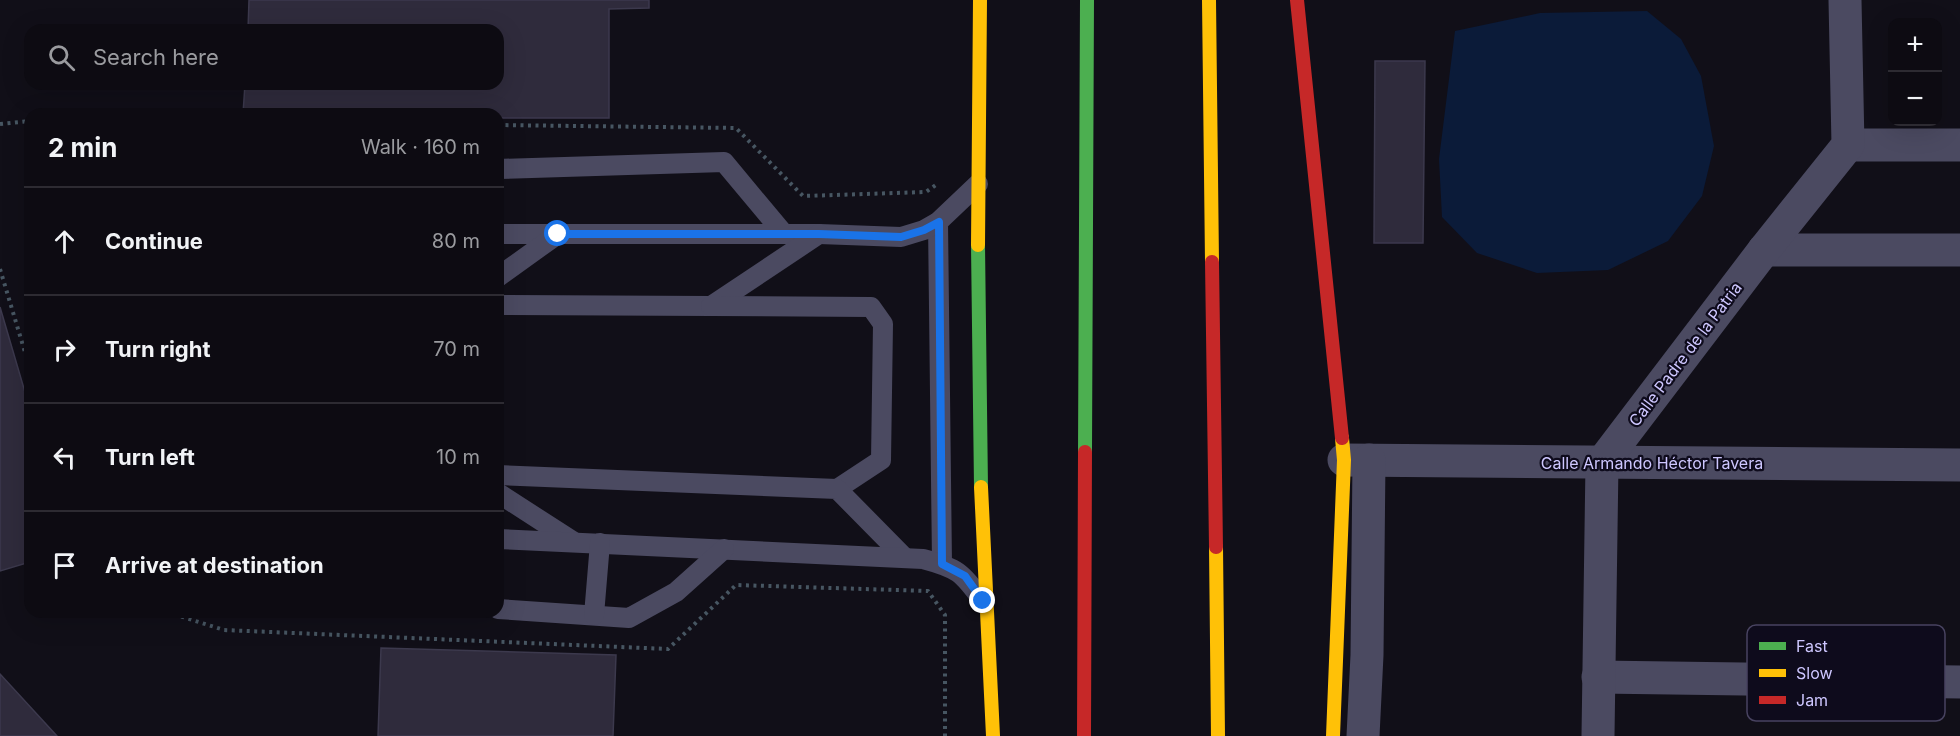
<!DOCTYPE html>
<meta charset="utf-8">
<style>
body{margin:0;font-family:Inter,sans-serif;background:#1b1920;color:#f1f3f6}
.controls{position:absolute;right:18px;top:18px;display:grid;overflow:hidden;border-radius:12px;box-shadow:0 6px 24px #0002}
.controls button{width:54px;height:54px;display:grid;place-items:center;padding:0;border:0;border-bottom:2px solid #2d2b32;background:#0d0b12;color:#f1f3f6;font:30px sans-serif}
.stop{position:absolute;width:18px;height:18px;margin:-14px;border:4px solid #1a73e8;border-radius:50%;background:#fff}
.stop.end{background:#1a73e8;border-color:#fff;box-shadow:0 2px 6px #0008}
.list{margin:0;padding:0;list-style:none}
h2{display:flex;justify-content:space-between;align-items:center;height:78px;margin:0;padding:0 24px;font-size:26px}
h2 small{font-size:20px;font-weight:400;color:#9a9b9f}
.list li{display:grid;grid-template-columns:39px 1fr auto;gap:18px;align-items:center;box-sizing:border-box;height:108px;padding:0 24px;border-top:2px solid #2d2b32}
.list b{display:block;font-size:22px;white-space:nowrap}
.list em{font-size:20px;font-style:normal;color:#9a9b9f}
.icon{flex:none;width:33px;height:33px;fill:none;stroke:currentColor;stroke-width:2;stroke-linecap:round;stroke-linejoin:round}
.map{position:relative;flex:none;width:1960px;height:736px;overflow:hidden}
.search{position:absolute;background:#0d0b12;box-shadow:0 6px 24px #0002;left:24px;top:24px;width:480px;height:66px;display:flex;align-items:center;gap:15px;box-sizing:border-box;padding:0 21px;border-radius:18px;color:#9a9b9f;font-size:22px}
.panel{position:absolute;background:#0d0b12;box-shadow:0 6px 24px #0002;left:24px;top:108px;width:480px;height:510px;border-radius:18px}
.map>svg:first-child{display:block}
</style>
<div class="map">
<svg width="1960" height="736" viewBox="0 0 1960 736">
<rect width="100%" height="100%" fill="#110f18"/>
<!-- water -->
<polygon fill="#0b1b39" points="1647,11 1681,39 1701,76 1714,146 1702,196 1668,241 1608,270 1537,273 1477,253 1442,217 1439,159 1455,31 1540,13"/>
<!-- building -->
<g fill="#2f2b3c" stroke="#3c394d" stroke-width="1.5">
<polygon points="249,0 649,0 649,8 609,9 609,118 498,118 498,114 243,114 245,84 498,84 498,30 248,30"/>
<polygon points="1375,61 1425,61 1423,243 1374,243"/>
<polygon points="0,307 30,409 30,562 0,571"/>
<polygon points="381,648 616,655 613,736 378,736"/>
<polygon points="0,674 57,736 0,736"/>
</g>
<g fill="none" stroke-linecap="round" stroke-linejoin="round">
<!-- path -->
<g stroke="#475662" stroke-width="4" stroke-dasharray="3 4.5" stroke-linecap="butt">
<polyline points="0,124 30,121"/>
<polyline points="498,125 736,128 803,196 926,192 937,184"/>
<polyline points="0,269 30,369"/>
<polyline points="167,612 224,630 668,649 736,585 928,591 945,615 945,736"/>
</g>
<!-- lane -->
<g stroke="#4b4a61" stroke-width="20">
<polyline points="498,169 724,162 784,234"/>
<polyline points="938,222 942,564"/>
<polyline points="498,234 819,234 901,237 924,230 938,222 978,184"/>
<polyline points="498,277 558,234"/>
<polyline points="498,305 711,306 819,234"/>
<polyline points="711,306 871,307 883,324 881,460 837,489"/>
<polyline points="498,475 837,489 905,558"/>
<polyline points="498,493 574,542"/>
<path d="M498,539L923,559C957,568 962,572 982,600"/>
<polyline points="498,609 629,618 676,592 724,549"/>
<polyline points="594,615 600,543"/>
</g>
<!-- street -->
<g stroke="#4b4a61" stroke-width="33">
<polyline points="1848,145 1960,145"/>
<polyline points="1764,250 1960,250"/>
<polyline points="1344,460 1960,465"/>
<polyline points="1598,677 1960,682"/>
<polyline points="1363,736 1367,655 1369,460"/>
<polyline points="1598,736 1602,463 1764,250 1848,145 1845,0"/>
</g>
<!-- fast -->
<g stroke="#4caf50" stroke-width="14">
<polyline points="978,245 981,487"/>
<polyline points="1085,452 1087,0"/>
</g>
<!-- slow -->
<g stroke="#ffc107" stroke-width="14">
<polyline points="1209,0 1212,262"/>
<polyline points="978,245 980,0"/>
<polyline points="981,487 993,736"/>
<polyline points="1216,547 1218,736"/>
<polyline points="1333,736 1344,460 1342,438"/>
</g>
<!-- jam -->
<g stroke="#c62828" stroke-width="14">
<polyline points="1297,0 1342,438"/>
<polyline points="1212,262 1216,547"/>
<polyline points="1084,736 1085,452"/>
</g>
</g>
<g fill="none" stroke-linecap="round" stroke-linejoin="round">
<!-- route -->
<polyline stroke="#1a73e8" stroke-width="8" points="558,234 819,234 901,237 924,230 939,222 942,564 965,576 983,601"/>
</g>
<g text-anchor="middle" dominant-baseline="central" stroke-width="4.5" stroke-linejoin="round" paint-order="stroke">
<!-- street labels -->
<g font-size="16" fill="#cec7ff" stroke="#0e0b1c">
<text transform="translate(1685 354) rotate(-53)">Calle Padre de la Patria</text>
<text x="1652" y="463">Calle Armando Héctor Tavera</text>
</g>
</g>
<!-- legend -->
<rect x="1747" y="625" width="198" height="96" rx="9" fill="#0e0b1c" stroke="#484360" stroke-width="1.5"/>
<rect x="1759" y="642" width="27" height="8" fill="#4caf50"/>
<rect x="1759" y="669" width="27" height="8" fill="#ffc107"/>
<rect x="1759" y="696" width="27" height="8" fill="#c62828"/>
<g font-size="16" fill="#cec7ff">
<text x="1796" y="652">Fast</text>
<text x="1796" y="679">Slow</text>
<text x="1796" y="706">Jam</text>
</g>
</svg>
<div class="controls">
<button>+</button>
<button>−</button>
</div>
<div class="stop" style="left:558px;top:234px"></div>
<div class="stop end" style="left:983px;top:601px"></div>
<div class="search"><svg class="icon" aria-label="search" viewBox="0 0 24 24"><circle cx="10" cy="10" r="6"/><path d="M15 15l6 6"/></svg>Search here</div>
<section class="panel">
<h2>2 min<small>Walk · 160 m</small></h2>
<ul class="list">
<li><svg class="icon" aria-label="ahead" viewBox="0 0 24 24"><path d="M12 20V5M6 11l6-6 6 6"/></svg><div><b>Continue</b></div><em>80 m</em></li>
<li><svg class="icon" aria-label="right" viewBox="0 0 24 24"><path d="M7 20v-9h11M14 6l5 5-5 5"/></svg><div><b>Turn right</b></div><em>70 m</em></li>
<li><svg class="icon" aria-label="left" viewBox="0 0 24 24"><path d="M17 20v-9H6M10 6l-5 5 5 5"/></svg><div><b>Turn left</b></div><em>10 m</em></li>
<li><svg class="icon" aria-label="arrive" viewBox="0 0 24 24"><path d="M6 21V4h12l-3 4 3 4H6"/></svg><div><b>Arrive at destination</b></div></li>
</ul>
</section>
</div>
